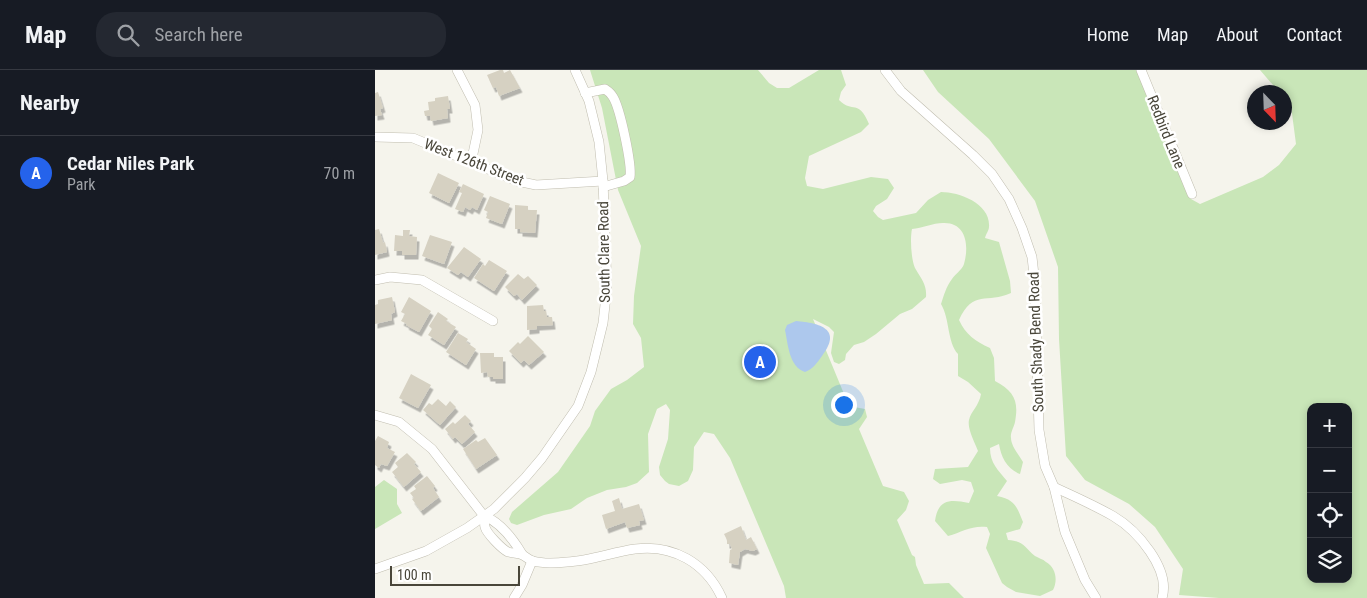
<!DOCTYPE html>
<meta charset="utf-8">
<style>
body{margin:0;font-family:"Roboto Condensed",sans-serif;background:#242831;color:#f1f3f6}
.controls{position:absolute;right:15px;bottom:15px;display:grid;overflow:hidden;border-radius:10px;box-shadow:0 2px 8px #0003}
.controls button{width:45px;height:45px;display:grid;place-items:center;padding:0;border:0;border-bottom:1px solid #363941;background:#171b24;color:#f1f3f6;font:25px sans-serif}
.compass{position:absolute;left:872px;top:15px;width:45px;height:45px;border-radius:50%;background:#171b24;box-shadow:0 2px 8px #0003;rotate:157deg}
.scale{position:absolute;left:15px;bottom:12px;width:130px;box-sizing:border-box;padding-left:5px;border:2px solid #49463a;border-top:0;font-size:14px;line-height:18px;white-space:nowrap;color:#49463a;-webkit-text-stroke:4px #fff;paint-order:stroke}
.you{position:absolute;left:468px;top:334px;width:18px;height:18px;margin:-12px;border:4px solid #fff;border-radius:50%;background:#1a73e8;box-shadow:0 0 0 8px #1a73e833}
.badge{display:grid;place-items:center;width:32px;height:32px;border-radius:50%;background:#2563eb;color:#fff;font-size:16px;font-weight:700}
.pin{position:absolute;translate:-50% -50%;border:2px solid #fff;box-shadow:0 1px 5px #0006}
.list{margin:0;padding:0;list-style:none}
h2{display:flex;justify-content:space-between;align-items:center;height:65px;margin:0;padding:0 20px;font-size:21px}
h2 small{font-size:16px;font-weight:400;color:#9ea1a6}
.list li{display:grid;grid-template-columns:32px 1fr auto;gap:15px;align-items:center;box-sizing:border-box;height:75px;padding:0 20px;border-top:1px solid #363941}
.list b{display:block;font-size:19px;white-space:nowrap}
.list p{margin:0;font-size:16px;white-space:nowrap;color:#9ea1a6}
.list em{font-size:16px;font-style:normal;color:#9ea1a6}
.icon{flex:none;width:28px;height:28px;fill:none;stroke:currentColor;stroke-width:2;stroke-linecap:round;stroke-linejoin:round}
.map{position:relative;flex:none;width:992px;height:528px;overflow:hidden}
header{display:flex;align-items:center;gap:30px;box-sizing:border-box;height:70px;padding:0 25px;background:#171b24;border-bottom:1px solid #363941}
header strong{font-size:24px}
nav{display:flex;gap:28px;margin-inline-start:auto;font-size:18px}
.search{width:350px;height:45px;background:#242831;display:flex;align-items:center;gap:12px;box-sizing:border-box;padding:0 18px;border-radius:20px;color:#9ea1a6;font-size:19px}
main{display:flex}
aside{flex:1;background:#171b24}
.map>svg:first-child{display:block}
</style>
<header>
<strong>Map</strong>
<div class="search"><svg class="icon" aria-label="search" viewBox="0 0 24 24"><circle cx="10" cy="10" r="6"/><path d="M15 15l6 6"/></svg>Search here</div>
<nav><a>Home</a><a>Map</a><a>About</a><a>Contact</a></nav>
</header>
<main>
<aside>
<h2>Nearby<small></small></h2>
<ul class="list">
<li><span class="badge">A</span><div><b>Cedar Niles Park</b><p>Park</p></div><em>70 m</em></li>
</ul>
</aside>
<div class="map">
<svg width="992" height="528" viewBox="0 0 992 528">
<defs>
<filter id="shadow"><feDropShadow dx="2.5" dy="4.5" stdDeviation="0" flood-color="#0004"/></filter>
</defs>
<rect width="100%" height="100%" fill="#f5f4ec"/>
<!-- green -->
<g fill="#c9e6b8" fill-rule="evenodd">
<path d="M215,0H383L394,13L402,18H414L444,0H466L471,15L466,22L464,30C478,44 483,28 494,54L486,62L434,86L430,108L432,116L448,119L496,107L513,109L519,118L512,129L501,136L498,141L503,147L508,150L541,143L553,130L566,122C585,122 616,134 614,157C614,160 611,164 610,168L624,172L635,211L636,223C612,234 598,219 584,250C591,265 600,271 615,278L619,288L620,311C639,321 644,331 640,352C639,357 635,363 636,368C636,376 644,385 648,392L645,404C632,399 626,387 624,374L615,378C615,393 623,400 632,411L622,426C640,430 641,435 648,452L645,459L631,463L633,470C649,471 649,477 660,486C663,488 668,489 671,492C681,498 683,510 678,520L665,526L641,522L632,517L627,513L611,478L615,464L612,457C597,455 587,462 573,466L560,451C563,429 575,429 594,433L599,421L596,412L587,410L565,414L558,409L560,399L593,397L603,381C600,373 592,359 594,350C596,341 604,336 606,324L593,312L583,306V284C572,272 575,249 566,234C569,225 571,217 577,209C580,204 587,200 589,194C594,177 592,152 568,153C558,153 547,158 537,159C535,168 536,189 540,198C546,209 552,214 551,227L537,239L525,244L501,264L489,272L479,275L471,284L470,290L464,294L459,292L456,283L459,262L454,257L438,249L474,336L490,339L492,347L484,359L508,416L529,422L534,431L531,440L522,450L537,485L540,487L541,495L549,514L574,513L589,528H411L409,516L355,388L339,364L329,362L319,377L318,400L313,411L304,416L294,414L290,411L285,405L284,397L293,369L295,340L291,334L282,339L273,364L274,402L262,413L251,417L232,420L212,428L196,439L169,445L142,455L136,453L134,449L137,442L183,402L215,356L220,341L236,319L252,310L269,297L266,268L258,254L259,226L266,176L243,120L227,38Z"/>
<path d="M548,0H764L816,129L825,134L888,107L904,95L921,74L916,36L910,29L909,22H904L885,0H992V528H844L804,525L808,499L780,457L754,434L710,410L691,386L684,269L683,197L660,131L614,69L563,22ZM936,337H973V509H936Z"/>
<polygon points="9,410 22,419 22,434 27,443 0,459 0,417"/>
</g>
<!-- water -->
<path fill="#adc8ed" d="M421,251C445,253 468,259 447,286C442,293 438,299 430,302C414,297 413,274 410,260L412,255Z"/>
<!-- building -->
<g fill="#d6d1c2" filter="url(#shadow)">
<polygon points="125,0 128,0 129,3 135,0 145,18 124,26 121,17 118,18 112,5"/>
<polygon points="3,22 8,38 5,39 7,45 0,46 0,23"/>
<polygon points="73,26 75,39 72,39 73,48 56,51 55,46 50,46 49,41 54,40 53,32 60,31 60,28"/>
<polygon points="63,103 84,113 74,133 54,123"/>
<polygon points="88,114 109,124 102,140 97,137 95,140 90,137 88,142 80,139 87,123 84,122"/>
<polygon points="115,126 135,134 127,154 111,148 113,142 109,140"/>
<polygon points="140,135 153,136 153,140 162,140 160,163 145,162 145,159 140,159"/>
<polygon points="4,159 8,173 10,172 12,182 0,185 0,160"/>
<polygon points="28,160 35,160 34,166 42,167 41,185 27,185 27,181 19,181 20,165 28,166"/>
<polygon points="55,165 77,172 69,194 47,186"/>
<polygon points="89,177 106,189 93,207 86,202 83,205 72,198"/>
<polygon points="114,190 132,201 119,221 99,208 108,194 110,196"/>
<polygon points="143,204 149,209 153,206 162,215 147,230 142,224 139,226 130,217"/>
<polygon points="17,227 20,242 16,244 17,250 0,254 0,235 3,234 3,230"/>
<polygon points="34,227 56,241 44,262 31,255 32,254 26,251 30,244 26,242"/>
<polygon points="168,235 169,241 171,241 172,247 177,247 178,255 162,256 162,259 152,260 152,236"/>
<polygon points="63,242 73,249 71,251 81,257 69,275 53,265 57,259 54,256"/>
<polygon points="83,263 93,269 91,272 101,279 91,295 71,282"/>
<polygon points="153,266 169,282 154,295 149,290 146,293 134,281 143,272 145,274"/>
<polygon points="105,283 119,283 119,287 128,287 128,309 118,309 118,307 113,307 112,302 106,303"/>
<polygon points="36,304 56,315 43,338 24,328"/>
<polygon points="63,329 71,336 75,331 81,337 65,355 48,340 54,333 57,335"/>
<polygon points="90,345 96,351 93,354 100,362 87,374 80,367 78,369 70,359 78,352 80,354"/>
<polygon points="3,366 14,372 12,378 20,382 12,396 6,394 4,398 0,395 0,371"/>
<polygon points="110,368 122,385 101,399 88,379 101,370 103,372"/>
<polygon points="32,383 41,392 39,394 46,402 29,417 17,402 23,397 20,393"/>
<polygon points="52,406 60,416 58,418 64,427 46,441 37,429 39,428 35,423 41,419 39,416"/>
<polygon points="244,428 247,439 264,434 269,450 264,451 265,455 252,458 250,452 231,459 227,445 240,441 237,431"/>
<polygon points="366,456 371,470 376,467 382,479 378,481 370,479 365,482 363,495 354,493 355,480 357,479 355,474 352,474 352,470 349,464"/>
</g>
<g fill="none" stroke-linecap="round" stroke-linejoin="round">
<!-- minor casing -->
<g stroke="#c0bdaf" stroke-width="10">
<g id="minor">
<polyline points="82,0 100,35 103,60 96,93"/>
<polyline points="510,0 526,21 598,85 617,104 634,129 647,158 657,187 660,214 664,360 670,396 679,417 690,462 710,510 721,528"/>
<polyline points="766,0 817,124"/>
<path d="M210,23L230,19C233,21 236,23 238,27C245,38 257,94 255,107L249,111L228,117"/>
<polyline points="0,67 38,68 142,111 161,115 228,111"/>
<polyline points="0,210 15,207 47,210 118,251"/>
<path d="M0,345L24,352L57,379L109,446C125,452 138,469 147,484"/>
<path d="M679,417C698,426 719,435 738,446C762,460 796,499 787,528"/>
<path d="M109,446C110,449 109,454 110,457C112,464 127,479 133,482C137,483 141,483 145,484C150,485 153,490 158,491C169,494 182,493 192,492C215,491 238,482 260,479C298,474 331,493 347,528"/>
<polyline points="0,499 51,481 92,458 119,439 150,408 167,388 203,336 216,302 228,253 232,217 228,111 224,72 214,31 200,0"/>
<polyline points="139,528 147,515 157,491"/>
</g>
</g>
<!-- minor -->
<use href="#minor" stroke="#fff" stroke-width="9"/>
</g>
<g text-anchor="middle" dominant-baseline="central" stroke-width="5" stroke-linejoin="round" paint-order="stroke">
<!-- street labels -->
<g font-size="15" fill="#49463a" stroke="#fff">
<text transform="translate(791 62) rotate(68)">Redbird Lane</text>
<text transform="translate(99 92) rotate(21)">West 126th Street</text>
<text transform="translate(229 182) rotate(-91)">South Clare Road</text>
<text transform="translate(661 272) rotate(-92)">South Shady Bend Road</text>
</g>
</g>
</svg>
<div class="controls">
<button>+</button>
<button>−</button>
<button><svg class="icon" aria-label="locate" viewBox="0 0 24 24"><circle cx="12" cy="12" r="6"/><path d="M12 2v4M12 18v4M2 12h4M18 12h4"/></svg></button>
<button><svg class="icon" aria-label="layers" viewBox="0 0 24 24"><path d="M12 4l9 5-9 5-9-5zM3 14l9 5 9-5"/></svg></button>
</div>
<svg class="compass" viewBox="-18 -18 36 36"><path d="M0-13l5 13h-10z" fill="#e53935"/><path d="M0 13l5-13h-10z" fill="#9ea1a6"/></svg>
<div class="scale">100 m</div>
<div class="you"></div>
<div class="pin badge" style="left:385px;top:292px">A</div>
</div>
</main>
